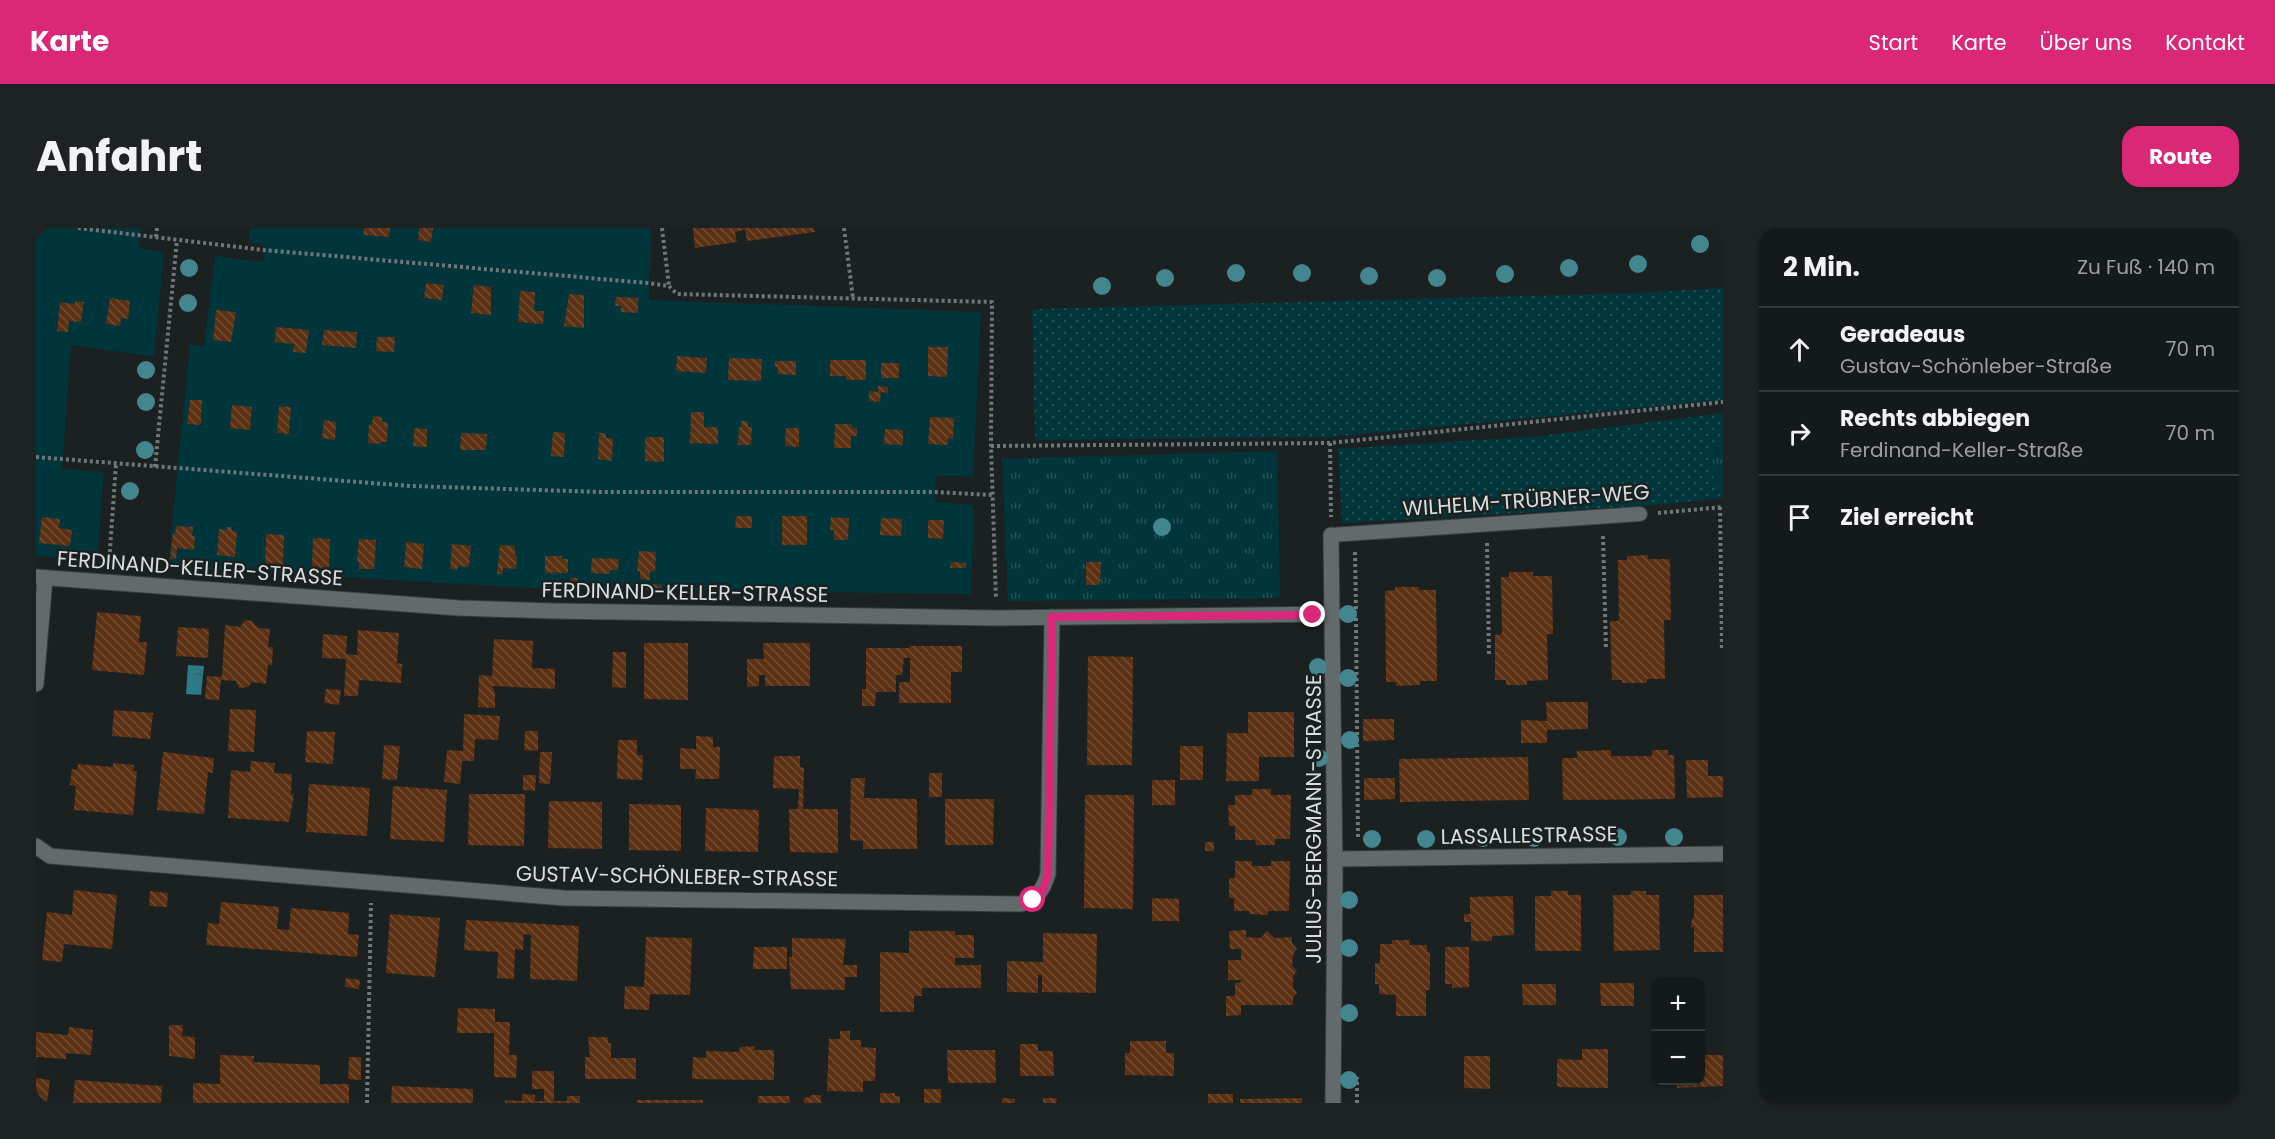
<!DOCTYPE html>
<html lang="de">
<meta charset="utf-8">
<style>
body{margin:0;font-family:Poppins,sans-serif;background:#1d2222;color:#f1f3f6}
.controls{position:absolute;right:18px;bottom:18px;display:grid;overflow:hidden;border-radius:12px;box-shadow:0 2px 4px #0004}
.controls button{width:54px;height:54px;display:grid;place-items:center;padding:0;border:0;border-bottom:2px solid #333838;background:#141919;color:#f1f3f6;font:30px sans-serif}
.stop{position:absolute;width:18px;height:18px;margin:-14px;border:4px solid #db2777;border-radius:50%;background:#fff}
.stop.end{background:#db2777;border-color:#fff;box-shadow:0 2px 6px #0008}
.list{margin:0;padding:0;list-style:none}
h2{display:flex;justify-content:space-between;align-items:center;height:78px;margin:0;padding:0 24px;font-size:26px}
h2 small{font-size:20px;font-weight:400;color:#9da0a2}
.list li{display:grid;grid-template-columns:39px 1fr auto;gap:18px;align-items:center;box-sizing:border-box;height:84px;padding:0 24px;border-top:2px solid #333838}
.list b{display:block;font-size:22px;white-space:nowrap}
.list p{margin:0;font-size:20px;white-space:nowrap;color:#9da0a2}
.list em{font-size:20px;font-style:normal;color:#9da0a2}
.icon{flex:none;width:33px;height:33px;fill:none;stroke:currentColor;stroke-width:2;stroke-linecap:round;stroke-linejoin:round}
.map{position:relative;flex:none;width:1687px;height:875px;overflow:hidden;border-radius:18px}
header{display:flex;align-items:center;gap:36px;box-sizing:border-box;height:84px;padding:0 30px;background:#db2777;color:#fff}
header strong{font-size:28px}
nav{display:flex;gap:33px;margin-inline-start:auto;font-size:21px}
.intro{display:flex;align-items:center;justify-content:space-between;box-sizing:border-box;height:144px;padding:0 36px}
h1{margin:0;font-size:42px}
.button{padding:15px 27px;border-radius:18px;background:#db2777;color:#fff;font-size:21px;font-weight:700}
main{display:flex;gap:36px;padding:0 36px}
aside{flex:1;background:#141919;border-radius:18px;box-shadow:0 2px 4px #0004}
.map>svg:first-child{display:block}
</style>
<header>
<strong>Karte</strong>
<nav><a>Start</a><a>Karte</a><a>Über uns</a><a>Kontakt</a></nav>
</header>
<div class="intro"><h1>Anfahrt</h1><a class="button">Route</a></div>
<main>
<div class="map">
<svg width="1687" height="875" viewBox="0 0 1687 875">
<defs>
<pattern id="grass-dots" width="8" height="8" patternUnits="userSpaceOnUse" patternTransform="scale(1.5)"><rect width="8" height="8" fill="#00353b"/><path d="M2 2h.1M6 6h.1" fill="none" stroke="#255257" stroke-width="1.8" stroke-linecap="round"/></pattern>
<pattern id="park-tufts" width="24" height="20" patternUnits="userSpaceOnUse" patternTransform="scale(1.5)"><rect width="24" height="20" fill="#00353b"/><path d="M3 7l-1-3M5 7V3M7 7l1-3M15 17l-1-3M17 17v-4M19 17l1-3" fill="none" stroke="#255257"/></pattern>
<pattern id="water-ripples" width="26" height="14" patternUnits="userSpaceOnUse" patternTransform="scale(1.5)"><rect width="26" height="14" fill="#2c7a85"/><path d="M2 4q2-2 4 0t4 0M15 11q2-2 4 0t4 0" fill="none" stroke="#356167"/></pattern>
<pattern id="building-back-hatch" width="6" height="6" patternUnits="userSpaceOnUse" patternTransform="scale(1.5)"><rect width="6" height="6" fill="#5c3012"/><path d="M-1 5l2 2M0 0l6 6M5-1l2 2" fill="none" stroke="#734e34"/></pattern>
</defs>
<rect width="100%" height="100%" fill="#1b2121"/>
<!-- grass -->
<g fill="url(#grass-dots)">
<polygon points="1687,60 1687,172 1293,209 999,212 996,81 1599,65"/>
<polygon points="1687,185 1687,270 1620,277 1306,295 1302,221 1504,208"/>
</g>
<!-- park -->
<g fill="url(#park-tufts)">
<polygon points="1687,218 1687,260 1679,261 1674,220"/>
<polygon points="1241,223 1244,370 972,373 966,231"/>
</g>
<!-- garden -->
<g fill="#00353b">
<polygon points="0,0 105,0 102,20 128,24 118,129 35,117 26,241 68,244 61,334 0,328"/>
<polygon points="213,0 615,0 613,72 945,84 937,249 900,248 899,274 938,277 935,366 513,361 132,339 154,116 168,118 179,28 228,34 227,17 213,14"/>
</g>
<!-- water -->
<polygon fill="url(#water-ripples)" points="152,437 168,438 165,467 150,466"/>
<!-- building -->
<g fill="url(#building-back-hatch)">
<polygon points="328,0 354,0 353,9 327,7"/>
<polygon points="383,0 397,0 395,14 382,12"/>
<polygon points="657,0 778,0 779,4 711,13 709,2 699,4 701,14 659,20"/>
<polygon points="390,55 408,57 406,72 388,70"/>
<polygon points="438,57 455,59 455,87 435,85"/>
<polygon points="484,63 499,64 498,83 508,83 507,96 482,94"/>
<polygon points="533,66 548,67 548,100 528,98"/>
<polygon points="580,69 602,70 602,85 585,84 585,78 579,78"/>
<polygon points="74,70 94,73 92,91 85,90 84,98 70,96"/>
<polygon points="39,73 48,74 45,94 33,93 32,104 21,103 24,74 39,76"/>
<polygon points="180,82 200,84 195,114 177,112"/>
<polygon points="240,99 273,102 270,125 257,124 258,116 239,114"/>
<polygon points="288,102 321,104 320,120 286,117"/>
<polygon points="341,109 359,109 358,124 340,123"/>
<polygon points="892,119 912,119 911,149 892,148"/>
<polygon points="641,128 671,130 670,145 640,143"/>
<polygon points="693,130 726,131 725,153 692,152"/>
<polygon points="794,132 830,132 830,152 810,152 810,148 794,148"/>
<polygon points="739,133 760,133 760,147 742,146 742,139 739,139"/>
<rect x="845" y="135" width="18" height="15"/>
<polygon points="842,158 852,159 852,165 845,164 844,174 833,173 833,163 842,164"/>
<polygon points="154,172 166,172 165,197 151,196"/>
<polygon points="196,177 216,179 214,202 194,200"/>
<polygon points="243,178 255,179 253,206 241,205"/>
<polygon points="655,184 668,184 668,199 682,199 682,216 654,215"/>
<polygon points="337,188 346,189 346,194 352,194 351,214 345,214 345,216 332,215 333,196 336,197"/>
<polygon points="894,189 918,190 917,211 912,210 912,217 892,216"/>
<polygon points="288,192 300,194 299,212 286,210"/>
<polygon points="705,193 712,193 712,199 716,199 715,217 702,217 703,199 705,199"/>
<polygon points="799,196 816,196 816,200 821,200 821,208 815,208 815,220 798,220"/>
<polygon points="378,200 391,201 391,219 377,218"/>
<polygon points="750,200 763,200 763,219 749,218"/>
<polygon points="849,201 867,202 867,217 848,216"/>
<polygon points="517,204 529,205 528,229 515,228"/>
<polygon points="425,205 451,206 450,222 424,222"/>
<polygon points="563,205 570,205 570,210 577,210 576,233 562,231"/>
<polygon points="609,209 628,209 628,234 609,233"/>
<polygon points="700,288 716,288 716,300 699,300"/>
<rect x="746" y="288" width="25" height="29"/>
<polygon points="6,289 24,291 23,300 36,302 34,318 3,315"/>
<polygon points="795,289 813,290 812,312 798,312 798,302 794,302"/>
<polygon points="845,290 866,291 865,308 844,307"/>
<polygon points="892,292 908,292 907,311 892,310"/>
<polygon points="140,298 157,299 156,308 159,308 158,322 141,320 140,331 134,331 137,305 139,306"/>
<polygon points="191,299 196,299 196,303 201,304 199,329 181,327 183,301 191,302"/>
<polygon points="230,306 248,307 247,337 229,336"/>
<polygon points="277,310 294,311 293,340 276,339"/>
<polygon points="323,311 340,312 338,341 323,341 323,334 321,334"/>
<polygon points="370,314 388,316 386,341 368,339"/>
<polygon points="416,316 435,318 433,339 422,338 421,342 414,341"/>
<polygon points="464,317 479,318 479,328 481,328 480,341 467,340 467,346 461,346"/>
<polygon points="603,323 620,324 619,344 614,343 614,352 604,351 604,343 601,343"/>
<polygon points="1612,327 1612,331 1634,331 1635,392 1628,392 1629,451 1611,451 1611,455 1586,455 1586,452 1576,452 1574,393 1583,393 1582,332 1591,332 1591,328"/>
<polygon points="509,328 526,328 526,331 532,331 532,345 509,345"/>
<polygon points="556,330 583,331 582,342 574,342 574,346 555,345"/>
<polygon points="915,334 930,335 930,340 914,340"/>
<polygon points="1050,334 1065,334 1064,357 1050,357"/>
<polygon points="1473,344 1497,344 1497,348 1516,348 1517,406 1511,406 1512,452 1491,453 1491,457 1470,457 1470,452 1459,452 1459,407 1466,406 1465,349 1473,349"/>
<polygon points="534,350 542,350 541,360 534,360"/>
<polygon points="607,355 626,357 626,362 606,362"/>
<polygon points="1359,359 1383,359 1383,362 1400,362 1401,453 1384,453 1384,457 1360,458 1360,454 1350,454 1349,363 1359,362"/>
<polygon points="61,384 105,388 103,414 111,414 108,447 56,442"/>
<polygon points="209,392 216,393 222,400 234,401 232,419 237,419 236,437 232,437 230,456 216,454 212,459 203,460 200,453 185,452 183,472 169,471 171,448 186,449 189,397 204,399"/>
<polygon points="142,399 173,401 172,430 140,428"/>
<polygon points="322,402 363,405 361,435 366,436 365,455 323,452 322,468 308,468 310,431 286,430 287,406 311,408 310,426 321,427"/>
<polygon points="458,411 497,413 496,440 519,441 519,461 456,458 459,464 459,480 442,479 443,447 456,448"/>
<polygon points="608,415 652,415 652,472 608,471"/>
<polygon points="727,415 774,415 774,458 729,458 729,447 723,447 723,458 711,459 711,431 728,431"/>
<polygon points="874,418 926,418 926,444 915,444 915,475 863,475 863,454 874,454 874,430 868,430 866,447 860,447 860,464 840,464 839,478 826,478 826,461 830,461 830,420 874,420"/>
<polygon points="577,424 590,424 590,460 576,459"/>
<polygon points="1052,428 1097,429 1096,537 1051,537"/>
<polygon points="290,461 305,462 303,477 288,475"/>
<polygon points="1510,474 1552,474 1552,501 1511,502 1511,515 1485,515 1485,492 1511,493"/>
<polygon points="194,481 220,482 218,524 192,523"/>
<polygon points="78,482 117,485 114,511 76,508"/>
<polygon points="1212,484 1258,484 1258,529 1223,529 1223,553 1190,553 1191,505 1212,505"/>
<polygon points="428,486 464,488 462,512 439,511 438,533 426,533 424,556 408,554 411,522 427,523"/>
<polygon points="1327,491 1358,491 1358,512 1327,513"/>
<polygon points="271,503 299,504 297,536 269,534"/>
<polygon points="489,503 502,503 502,523 488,522"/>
<polygon points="660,508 677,509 677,519 684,519 683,551 659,551 660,541 644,541 644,520 660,521"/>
<polygon points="582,512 601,512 601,527 607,527 606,552 581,551"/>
<polygon points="348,517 364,518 361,552 346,551"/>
<rect x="1144" y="518" width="23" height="34"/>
<polygon points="1575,522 1575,528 1616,528 1616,522 1632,522 1632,527 1638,527 1639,571 1527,572 1526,530 1541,530 1541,523"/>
<polygon points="127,524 178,530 177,545 172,544 168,586 121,582"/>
<polygon points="504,524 516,524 514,556 503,555"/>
<polygon points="738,528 764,528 764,539 768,540 767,581 802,581 802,625 754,624 753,581 762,581 763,561 737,560"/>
<polygon points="1492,529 1493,572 1364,574 1363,531"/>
<polygon points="1650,532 1672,532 1672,548 1687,548 1687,569 1651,570"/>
<polygon points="215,533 239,535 238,545 256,546 255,566 258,566 253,594 192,590 195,542 214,544"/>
<polygon points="77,535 98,537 97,543 101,543 97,587 38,582 40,558 34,557 36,541 41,542 42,536 77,539"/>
<rect x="893" y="545" width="13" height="24"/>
<polygon points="487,547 500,547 499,563 487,562"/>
<polygon points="815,550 829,550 828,570 881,571 881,621 827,621 827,613 814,612"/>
<polygon points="1328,550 1359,550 1359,571 1328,572"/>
<rect x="1116" y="552" width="23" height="25"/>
<polygon points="273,556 334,560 331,608 270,604"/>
<polygon points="357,558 411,562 408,614 354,611"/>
<polygon points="1216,561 1235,561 1235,567 1255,567 1254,611 1239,611 1239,617 1220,617 1219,612 1199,612 1199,598 1193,598 1192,577 1199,577 1199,567 1216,567"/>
<polygon points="433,566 489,566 488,618 432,617"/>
<polygon points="1049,567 1098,567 1097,681 1048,680"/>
<polygon points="909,571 958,571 957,617 909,617"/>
<polygon points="513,573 566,574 566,621 512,620"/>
<polygon points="593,576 645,577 645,623 593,622"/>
<polygon points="670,580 723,582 722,624 669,623"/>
<rect x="1169" y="614" width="9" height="9"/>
<polygon points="1199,633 1216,633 1216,638 1235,638 1235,633 1254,633 1253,683 1232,683 1232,687 1214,686 1213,683 1198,683 1198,670 1193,670 1193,650 1199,650"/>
<polygon points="38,662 81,667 76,721 28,716 26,734 6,732 11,684 36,687"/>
<polygon points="114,663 132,665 131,679 113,678"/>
<polygon points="1515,663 1532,663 1532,667 1545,667 1545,723 1499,723 1499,668 1515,668"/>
<polygon points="1595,663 1610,663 1610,667 1623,667 1624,722 1578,723 1577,667 1595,667"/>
<polygon points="1658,667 1687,667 1687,724 1658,724 1658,699 1655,700 1656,690 1658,690"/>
<polygon points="1477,668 1478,707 1456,708 1456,713 1435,713 1435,694 1428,694 1428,686 1434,686 1434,669"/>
<polygon points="1116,670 1143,671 1143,693 1116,693"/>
<polygon points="185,674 243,679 241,701 253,702 255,680 313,685 312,706 323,707 321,729 170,717 172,695 183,696"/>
<polygon points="354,686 404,690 399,749 350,745"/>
<polygon points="430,692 543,698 541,753 494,751 495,707 488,706 487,722 479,721 478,751 461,750 462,724 428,722"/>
<polygon points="1210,702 1210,709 1224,710 1231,703 1239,710 1256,709 1256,715 1261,721 1257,727 1256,738 1261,743 1257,748 1257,760 1261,765 1257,770 1257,777 1205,777 1205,787 1190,788 1190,768 1199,768 1199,755 1205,754 1205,752 1192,752 1192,732 1205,732 1205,721 1194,721 1193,703"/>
<polygon points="873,703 919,703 919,707 938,707 938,730 919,730 919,737 945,737 945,760 886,760 886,768 878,768 878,784 844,784 844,724 873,725"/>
<polygon points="1007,705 1061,706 1060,765 1006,764 1006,747 1002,747 1002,765 971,764 971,733 1007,734"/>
<polygon points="610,709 656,710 654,767 614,766 613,782 588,781 589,758 608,759"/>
<polygon points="756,710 810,711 807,737 821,737 821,749 809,749 809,762 755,761 753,729 756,729"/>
<polygon points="1356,712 1374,712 1373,717 1391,717 1391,724 1394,724 1394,762 1390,762 1390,788 1360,788 1360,767 1343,766 1343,756 1339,756 1339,735 1344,735 1344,716 1356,716"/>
<polygon points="718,719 751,719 751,741 717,741"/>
<polygon points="1409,719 1433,719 1433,759 1416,760 1416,756 1409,756"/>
<polygon points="310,750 324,752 323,761 309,759"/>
<polygon points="1564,755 1598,755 1598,778 1565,778"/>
<polygon points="1486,756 1520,756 1520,777 1487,777"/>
<polygon points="422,780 459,781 459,794 474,794 473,827 481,827 480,850 458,849 458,805 421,805"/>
<polygon points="133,797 147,797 146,808 159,809 159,831 133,828"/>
<polygon points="33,799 57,802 55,827 30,825 30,831 0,829 0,804 32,807"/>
<polygon points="804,803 814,803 814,812 825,812 825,819 840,820 839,853 827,853 827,864 791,863 793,811 804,811"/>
<polygon points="552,809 572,809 572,815 575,815 575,830 600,830 600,851 549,851 549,829 554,829"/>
<polygon points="1094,813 1130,813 1130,825 1138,825 1138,848 1089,847 1089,825 1094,825"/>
<polygon points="984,816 1002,816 1002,823 1017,823 1018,848 984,848"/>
<polygon points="719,818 718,822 738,822 738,852 656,851 657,829 670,830 670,823 703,824 704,819"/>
<polygon points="1546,821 1572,821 1572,860 1521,859 1521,831 1546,832"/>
<polygon points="911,822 959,822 960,855 912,855"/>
<polygon points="184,827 218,828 217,834 284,837 284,856 313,856 313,875 157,875 157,855 184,856"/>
<polygon points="1665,827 1687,827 1687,858 1641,860 1641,852 1665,852"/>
<polygon points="1428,828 1454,828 1454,861 1428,860"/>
<polygon points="313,829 325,829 325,852 312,851"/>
<polygon points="496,843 518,843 518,873 531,873 531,868 544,868 544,875 469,875 469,872 486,873 486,866 499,867 499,873 508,873 508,861 496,861"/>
<polygon points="0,850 14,852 11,875 0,875"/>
<polygon points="39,852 126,858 125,875 37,875"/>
<polygon points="356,858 437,861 437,875 355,875"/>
<rect x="888" y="861" width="17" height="14"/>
<polygon points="844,865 859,865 859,868 864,868 864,875 844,875"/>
<rect x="1172" y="866" width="25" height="9"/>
<polygon points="775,867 785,867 785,875 768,875 768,870 774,869"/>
<polygon points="722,868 753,868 754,875 722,875"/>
<polygon points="966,870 979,871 979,875 966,875"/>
<polygon points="1007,870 1021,870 1020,875 1007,875"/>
<polygon points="1266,870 1266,875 1204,875 1204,871"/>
<rect x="601" y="872" width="66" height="3"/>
</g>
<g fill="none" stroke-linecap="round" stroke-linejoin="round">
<!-- service casing -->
<g stroke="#393d3e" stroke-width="16">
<polyline id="service" points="1295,307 1604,286"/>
</g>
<!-- minor casing -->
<g stroke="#393d3e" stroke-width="17">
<g id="minor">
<polyline points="1295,307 1299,645 1297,875"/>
<polyline points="0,349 423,380 517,383 961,390 1298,386"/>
<polyline points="0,456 9,350"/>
<path d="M0,618L14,628L528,670L985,676C1002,670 1007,662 1012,646L1016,389"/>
<polyline points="1299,631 1687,626"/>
</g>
</g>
<!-- path -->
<g stroke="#717676" stroke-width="4" stroke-dasharray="3 3" stroke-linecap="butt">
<polyline points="42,0 228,22 612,55 633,58 641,66 956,74 955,218 960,371"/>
<polyline points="626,0 633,58"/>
<polyline points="808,0 817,70"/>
<polyline points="120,9 121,0"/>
<polyline points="1294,215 1295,289"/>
<polyline points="955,218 1294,215 1687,174"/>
<polyline points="0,229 374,258 566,264 899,264 956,267"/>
<polyline points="119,239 141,12"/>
<polyline points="1684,279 1686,421"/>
<polyline points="1622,285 1687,279"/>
<polyline points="1567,308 1570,421"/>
<polyline points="1451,315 1453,428"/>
<polyline points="1319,324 1320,382"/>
<polyline points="73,336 80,236"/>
<polyline points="1320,390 1322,610"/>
<polyline points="331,875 335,675"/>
<polyline points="1321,875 1321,849"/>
</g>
<!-- service -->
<use href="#service" stroke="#636a6b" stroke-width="14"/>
<!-- minor -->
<use href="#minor" stroke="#636a6b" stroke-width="15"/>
</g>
<!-- trees -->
<g fill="#44868f">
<circle cx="1664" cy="16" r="9"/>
<circle cx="1602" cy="36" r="9"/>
<circle cx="153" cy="40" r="9"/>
<circle cx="1533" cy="40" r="9"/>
<circle cx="1200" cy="45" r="9"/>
<circle cx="1266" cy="45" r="9"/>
<circle cx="1469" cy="46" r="9"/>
<circle cx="1333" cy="48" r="9"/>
<circle cx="1129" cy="50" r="9"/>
<circle cx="1401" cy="50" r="9"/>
<circle cx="1066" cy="58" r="9"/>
<circle cx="152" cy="75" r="9"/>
<circle cx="110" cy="142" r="9"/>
<circle cx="110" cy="174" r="9"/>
<circle cx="109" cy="222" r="9"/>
<circle cx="94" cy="263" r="9"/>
<circle cx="1126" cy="299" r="9"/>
<circle cx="1312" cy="386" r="9"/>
<circle cx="1282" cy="439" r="9"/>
<circle cx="1312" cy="450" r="9"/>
<circle cx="1314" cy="512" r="9"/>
<circle cx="1283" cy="530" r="9"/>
<circle cx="1582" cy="609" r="9"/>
<circle cx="1638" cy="609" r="9"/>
<circle cx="1447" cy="610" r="9"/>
<circle cx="1498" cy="610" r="9"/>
<circle cx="1336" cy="611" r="9"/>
<circle cx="1390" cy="611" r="9"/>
<circle cx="1313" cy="672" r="9"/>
<circle cx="1313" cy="720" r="9"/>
<circle cx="1313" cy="785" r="9"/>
<circle cx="1313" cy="852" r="9"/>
</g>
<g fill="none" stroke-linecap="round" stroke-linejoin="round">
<!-- route -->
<polyline stroke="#db2777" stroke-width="8" points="997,672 1007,662 1012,646 1016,389 1277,387"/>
</g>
<g text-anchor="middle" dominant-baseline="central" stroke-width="5" stroke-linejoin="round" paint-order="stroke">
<!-- street labels -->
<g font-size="21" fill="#d9ddde" stroke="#1b2121">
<text transform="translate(1490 272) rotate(-4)">WILHELM-TRÜBNER-WEG</text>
<text transform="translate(164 340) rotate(4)">FERDINAND-KELLER-STRASSE</text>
<text transform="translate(649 364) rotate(1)">FERDINAND-KELLER-STRASSE</text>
<text transform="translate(1277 591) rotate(-90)">JULIUS-BERGMANN-STRASSE</text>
<text transform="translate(1493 607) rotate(-1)">LASSALLESTRASSE</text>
<text transform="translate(641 648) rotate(1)">GUSTAV-SCHÖNLEBER-STRASSE</text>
</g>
</g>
</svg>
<div class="controls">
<button>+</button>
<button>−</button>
</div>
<div class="stop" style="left:997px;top:672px"></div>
<div class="stop end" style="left:1277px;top:387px"></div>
</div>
<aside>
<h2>2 Min.<small>Zu Fuß · 140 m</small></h2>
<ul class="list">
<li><svg class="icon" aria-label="ahead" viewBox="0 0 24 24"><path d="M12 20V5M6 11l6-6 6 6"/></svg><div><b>Geradeaus</b><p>Gustav-Schönleber-Straße</p></div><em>70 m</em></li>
<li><svg class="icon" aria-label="right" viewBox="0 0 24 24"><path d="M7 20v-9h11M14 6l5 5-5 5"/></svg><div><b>Rechts abbiegen</b><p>Ferdinand-Keller-Straße</p></div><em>70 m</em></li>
<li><svg class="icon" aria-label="arrive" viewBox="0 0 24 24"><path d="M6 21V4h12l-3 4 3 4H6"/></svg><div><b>Ziel erreicht</b></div></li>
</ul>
</aside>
</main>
